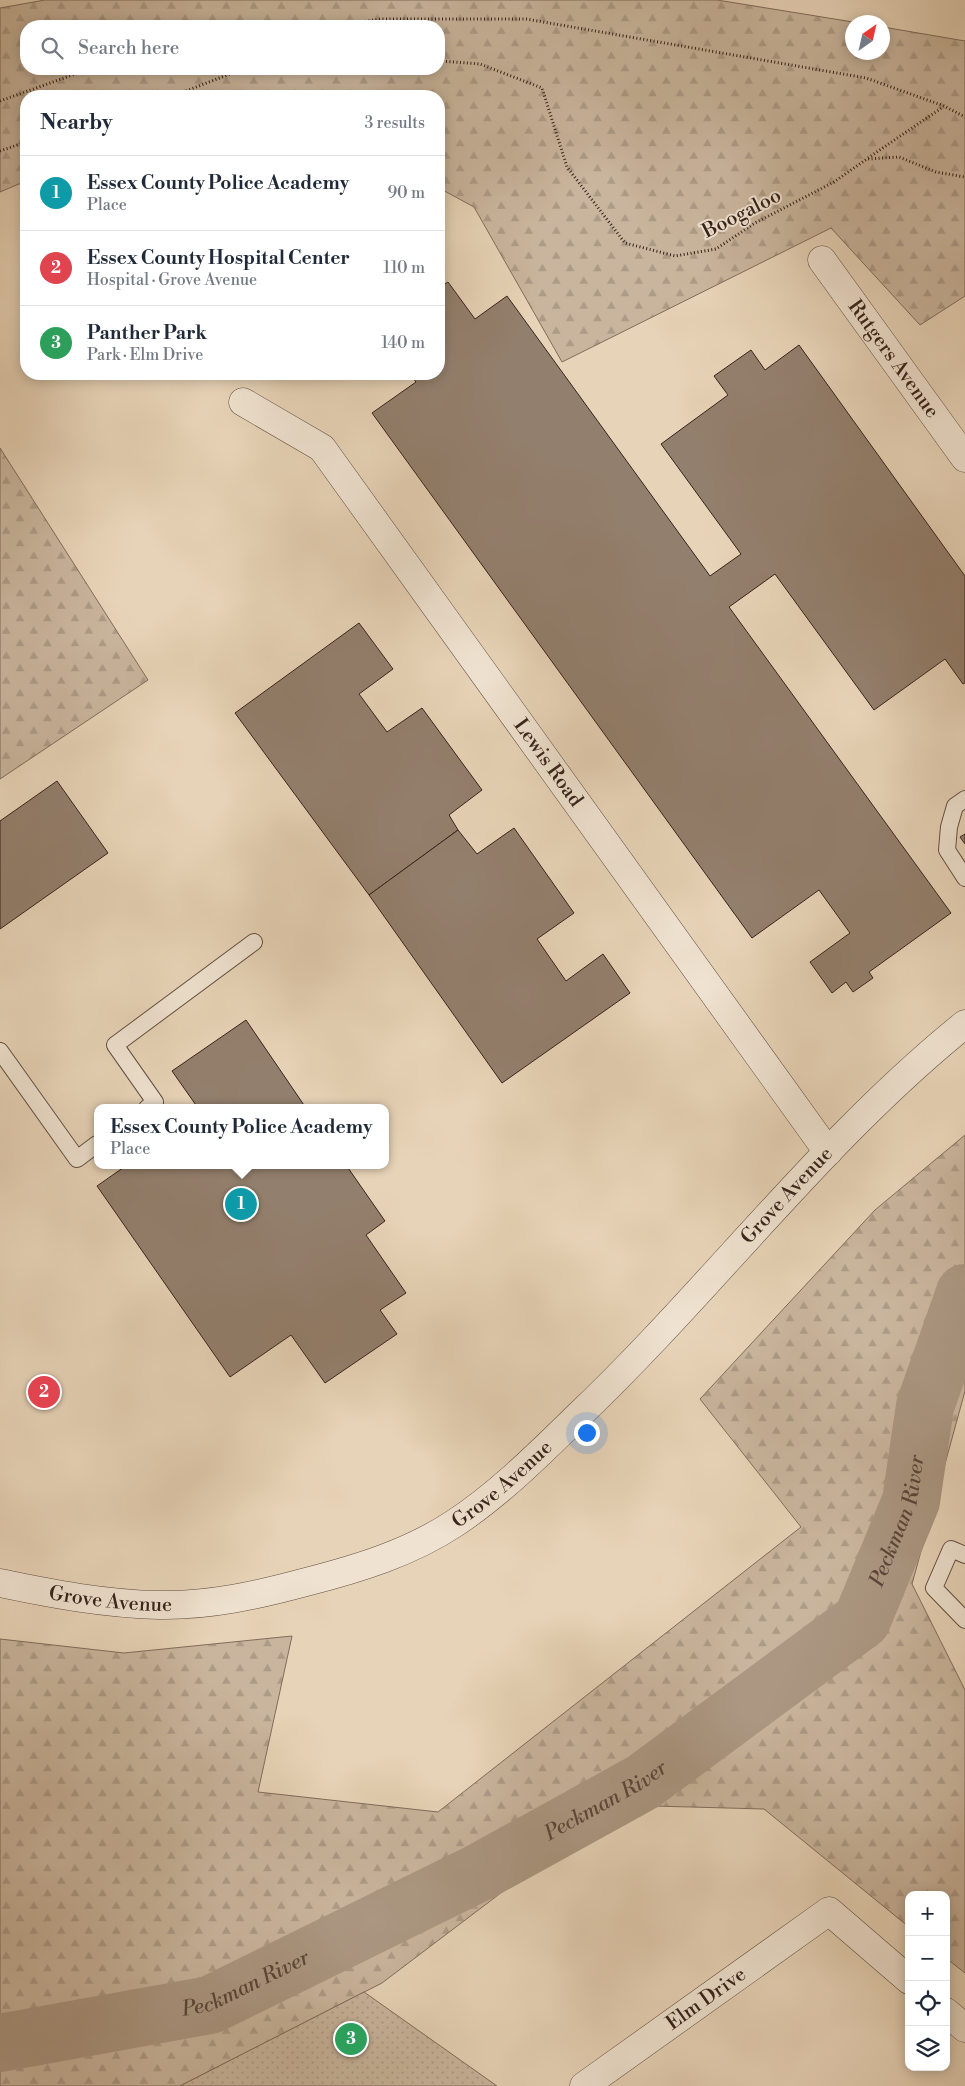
<!DOCTYPE html>
<meta charset="utf-8">
<style>
body{margin:0;font-family:"Libre Bodoni",serif;background:#f2f2f3;color:#1f2937}
.controls{position:absolute;right:15px;bottom:15px;display:grid;overflow:hidden;border-radius:10px;box-shadow:0 2px 12px #0003}
.controls button{width:45px;height:45px;display:grid;place-items:center;padding:0;border:0;border-bottom:1px solid #e0e1e3;background:#fff;color:#1f2937;font:25px sans-serif}
.compass{position:absolute;left:845px;top:15px;width:45px;height:45px;border-radius:50%;background:#fff;box-shadow:0 2px 12px #0003;rotate:34deg}
.you{position:absolute;left:586px;top:1432px;width:18px;height:18px;margin:-12px;border:4px solid #fff;border-radius:50%;background:#1a73e8;box-shadow:0 0 0 8px #1a73e833}
.badge{display:grid;place-items:center;width:32px;height:32px;border-radius:50%;background:#8f2418;color:#fff;font-size:16px;font-weight:700}
.pin{position:absolute;translate:-50% -50%;border:2px solid #fff;box-shadow:0 1px 5px #0006}
.popup{position:absolute;left:94px;top:1104px;width:295px;height:65px;box-sizing:border-box;display:grid;place-content:center;border-radius:10px;background:#fff;filter:drop-shadow(0 1px 4px #0005);font-size:16px;white-space:nowrap;color:#747a83}
.popup b{font-size:19px;color:#1f2937}
.popup::after{content:'';position:absolute;left:50%;top:100%;margin-left:-10px;border:10px solid transparent;border-top-color:#fff}
.list{margin:0;padding:0;list-style:none}
h2{display:flex;justify-content:space-between;align-items:center;height:65px;margin:0;padding:0 20px;font-size:21px}
h2 small{font-size:16px;font-weight:400;color:#747a83}
.list li{display:grid;grid-template-columns:32px 1fr auto;gap:15px;align-items:center;box-sizing:border-box;height:75px;padding:0 20px;border-top:1px solid #e0e1e3}
.list b{display:block;font-size:19px;white-space:nowrap}
.list p{margin:0;font-size:16px;white-space:nowrap;color:#747a83}
.list em{font-size:16px;font-style:normal;color:#747a83}
.icon{flex:none;width:28px;height:28px;fill:none;stroke:currentColor;stroke-width:2;stroke-linecap:round;stroke-linejoin:round}
.map{position:relative;flex:none;width:965px;height:2086px;overflow:hidden}
.search{position:absolute;background:#fff;box-shadow:0 2px 12px #0003;left:20px;top:20px;width:425px;height:55px;display:flex;align-items:center;gap:12px;box-sizing:border-box;padding:0 18px;border-radius:20px;color:#747a83;font-size:19px}
.panel{position:absolute;background:#fff;box-shadow:0 2px 12px #0003;left:20px;top:90px;width:425px;height:290px;border-radius:20px}
.map>svg:first-child{display:block}
</style>
<div class="map">
<svg width="965" height="2086" viewBox="0 0 965 2086">
<defs>
<pattern id="forest-firs" width="22" height="20" patternUnits="userSpaceOnUse" patternTransform="scale(1.25)"><rect width="22" height="20" fill="#c9b59d"/><path d="M5 1l3.5 6h-7zM16 11l3.5 6h-7z" fill="#ad9b87"/></pattern>
<pattern id="park-dots" width="8" height="8" patternUnits="userSpaceOnUse" patternTransform="scale(1.25)"><rect width="8" height="8" fill="#c9b59d"/><path d="M2 2h.1M6 6h.1" fill="none" stroke="#ad9b87" stroke-width="1.8" stroke-linecap="round"/></pattern>
</defs>
<rect width="100%" height="100%" fill="#e7d3b7"/>
<filter id="stains"><feTurbulence type="fractalNoise" baseFrequency=".004" numOctaves="4"/><feColorMatrix values="0 0 0 0 .2 0 0 0 0 .09 0 0 0 0 .02 0 0 0 .5 -.17"/></filter>
<radialGradient id="worn" r=".72"><stop offset=".6" stop-color="#630" stop-opacity="0"/><stop offset="1" stop-color="#630" stop-opacity=".3"/></radialGradient>
<!-- forest -->
<g fill="url(#forest-firs)" stroke="#806c5c" fill-rule="evenodd">
<path d="M45,0H717L853,22L852,52H882L883,27L965,41V296L920,325L831,228L562,362L474,207L439,188V96H26V181L0,192V8ZM26,26H439V69H26Z"/>
<polygon points="0,448 148,680 0,779"/>
<polygon points="965,1135 965,1391 912,1584 965,1690 965,1973 946,1958 946,1895 909,1895 909,1927 764,1809 617,1805 382,1983 180,2086 0,2086 0,1639 124,1653 292,1636 258,1792 438,1812 801,1527 700,1399 875,1210"/>
</g>
<!-- park -->
<polygon fill="url(#park-dots)" stroke="#806c5c" points="364,1992 497,2086 180,2086"/>
<g fill="none" stroke-linecap="round" stroke-linejoin="round">
<!-- river -->
<path stroke="#ab9782" stroke-width="58" id="s1" d="M0,2043L210,2005L480,1872L643,1782L862,1620L911,1501L925,1406L965,1293"/>
</g>
<!-- building -->
<g fill="#937f6d" stroke="#37231c">
<polygon points="448,282 475,319 507,296 710,576 741,554 661,444 728,395 714,376 751,350 765,370 799,345 965,576 965,683 963,684 945,659 874,710 775,574 729,607 951,913 869,972 873,978 853,992 846,982 832,993 810,962 850,933 819,890 752,938 372,413 416,382 410,374 439,374 439,288"/>
<polygon points="359,623 393,669 359,694 387,732 422,708 482,790 449,815 458,830 369,895 235,713"/>
<polygon points="57,781 108,853 0,929 0,821"/>
<polygon points="514,828 574,913 537,939 566,981 603,954 630,993 502,1083 369,895 458,830 477,854"/>
<polygon points="965,834 965,844 960,837"/>
<polygon points="246,1020 306,1108 198,1108 172,1071"/>
<polygon points="127,1165 346,1165 385,1221 366,1235 406,1293 380,1310 397,1334 325,1383 291,1335 230,1377 97,1186"/>
</g>
<g fill="none" stroke-linecap="round" stroke-linejoin="round">
<!-- service casing -->
<g stroke="#634f43" stroke-width="18">
<g id="service">
<polyline points="965,799 955,806 949,827 947,850 965,878"/>
<polyline points="0,1051 77,1159 97,1144"/>
<polyline points="147,1108 155,1102 115,1045 254,942"/>
<polyline points="965,1555 951,1549 934,1588 965,1620"/>
</g>
</g>
<!-- minor casing -->
<g stroke="#634f43" stroke-width="29">
<g id="minor">
<path id="s2" d="M822,260L965,458"/>
<path id="s3" d="M243,402L322,448L828,1152"/>
<polyline points="946,2012 965,2028"/>
<path id="s4" d="M584,2086L829,1911L909,1980"/>
</g>
</g>
<!-- tertiary casing -->
<g stroke="#634f43" stroke-width="29">
<g id="tertiary">
<path id="s5" d="M0,1583C52,1594 106,1604 159,1605C209,1606 258,1595 306,1582C357,1569 410,1553 455,1523C499,1494 538,1455 576,1418C710,1291 821,1140 965,1024"/>
</g>
</g>
<!-- path -->
<g stroke="#37231c" stroke-width="3" stroke-dasharray="1 2.5" stroke-linecap="butt">
<polyline points="334,26 381,19 526,19 866,78 944,106 965,117"/>
<polyline points="439,61 480,64 542,88 567,167 625,243 675,256 716,249 755,223 834,182 867,159 899,157 936,172 965,177"/>
<polyline points="173,96 240,70 358,71 369,69"/>
<polyline points="0,101 89,69"/>
<polyline points="0,151 26,142"/>
<polyline points="868,158 943,107"/>
</g>
<!-- service -->
<use href="#service" stroke="#efe2d0" stroke-width="16"/>
<!-- minor -->
<use href="#minor" stroke="#efe2d0" stroke-width="28"/>
<!-- tertiary -->
<use href="#tertiary" stroke="#efe2d0" stroke-width="28"/>
</g>
<g text-anchor="middle" dominant-baseline="central" stroke-width="4" stroke-linejoin="round" paint-order="stroke">
<!-- street labels -->
<g font-size="20" fill="#37231c" stroke="#efe2d0">
<text transform="translate(742 214) rotate(-27)">Boogaloo</text>
<text stroke="none"><textPath href="#s2" startOffset="122">Rutgers Avenue</textPath></text>
<text stroke="none"><textPath href="#s3" startOffset="479">Lewis Road</textPath></text>
<text stroke="none"><textPath href="#s5" startOffset="938">Grove Avenue</textPath></text>
<text stroke="none"><textPath href="#s5" startOffset="532">Grove Avenue</textPath></text>
<text stroke="none"><textPath href="#s5" startOffset="112">Grove Avenue</textPath></text>
<text stroke="none"><textPath href="#s4" startOffset="150">Elm Drive</textPath></text>
</g>
<!-- water labels -->
<g font-size="21" font-style="italic" fill="#5a463b" stroke="#efe2d0">
<text stroke="none"><textPath href="#s1" startOffset="1079">Peckman River</textPath></text>
<text stroke="none"><textPath href="#s1" startOffset="659">Peckman River</textPath></text>
<text stroke="none"><textPath href="#s1" startOffset="254">Peckman River</textPath></text>
</g>
</g>
<rect width="100%" height="100%" filter="url(#stains)"/>
<rect width="100%" height="100%" fill="url(#worn)"/>
</svg>
<div class="controls">
<button>+</button>
<button>−</button>
<button><svg class="icon" aria-label="locate" viewBox="0 0 24 24"><circle cx="12" cy="12" r="6"/><path d="M12 2v4M12 18v4M2 12h4M18 12h4"/></svg></button>
<button><svg class="icon" aria-label="layers" viewBox="0 0 24 24"><path d="M12 4l9 5-9 5-9-5zM3 14l9 5 9-5"/></svg></button>
</div>
<svg class="compass" viewBox="-18 -18 36 36"><path d="M0-13l5 13h-10z" fill="#e53935"/><path d="M0 13l5-13h-10z" fill="#747a83"/></svg>
<div class="you"></div>
<div class="pin badge" style="left:241px;top:1204px;background:#0f9aa8">1</div>
<div class="popup"><b>Essex County Police Academy</b>Place</div>
<div class="pin badge" style="left:44px;top:1392px;background:#e0444e">2</div>
<div class="pin badge" style="left:351px;top:2039px;background:#2e9e5b">3</div>
<div class="search"><svg class="icon" aria-label="search" viewBox="0 0 24 24"><circle cx="10" cy="10" r="6"/><path d="M15 15l6 6"/></svg>Search here</div>
<section class="panel">
<h2>Nearby<small>3 results</small></h2>
<ul class="list">
<li><span class="badge" style="background:#0f9aa8">1</span><div><b>Essex County Police Academy</b><p>Place</p></div><em>90 m</em></li>
<li><span class="badge" style="background:#e0444e">2</span><div><b>Essex County Hospital Center</b><p>Hospital · Grove Avenue</p></div><em>110 m</em></li>
<li><span class="badge" style="background:#2e9e5b">3</span><div><b>Panther Park</b><p>Park · Elm Drive</p></div><em>140 m</em></li>
</ul>
</section>
</div>
